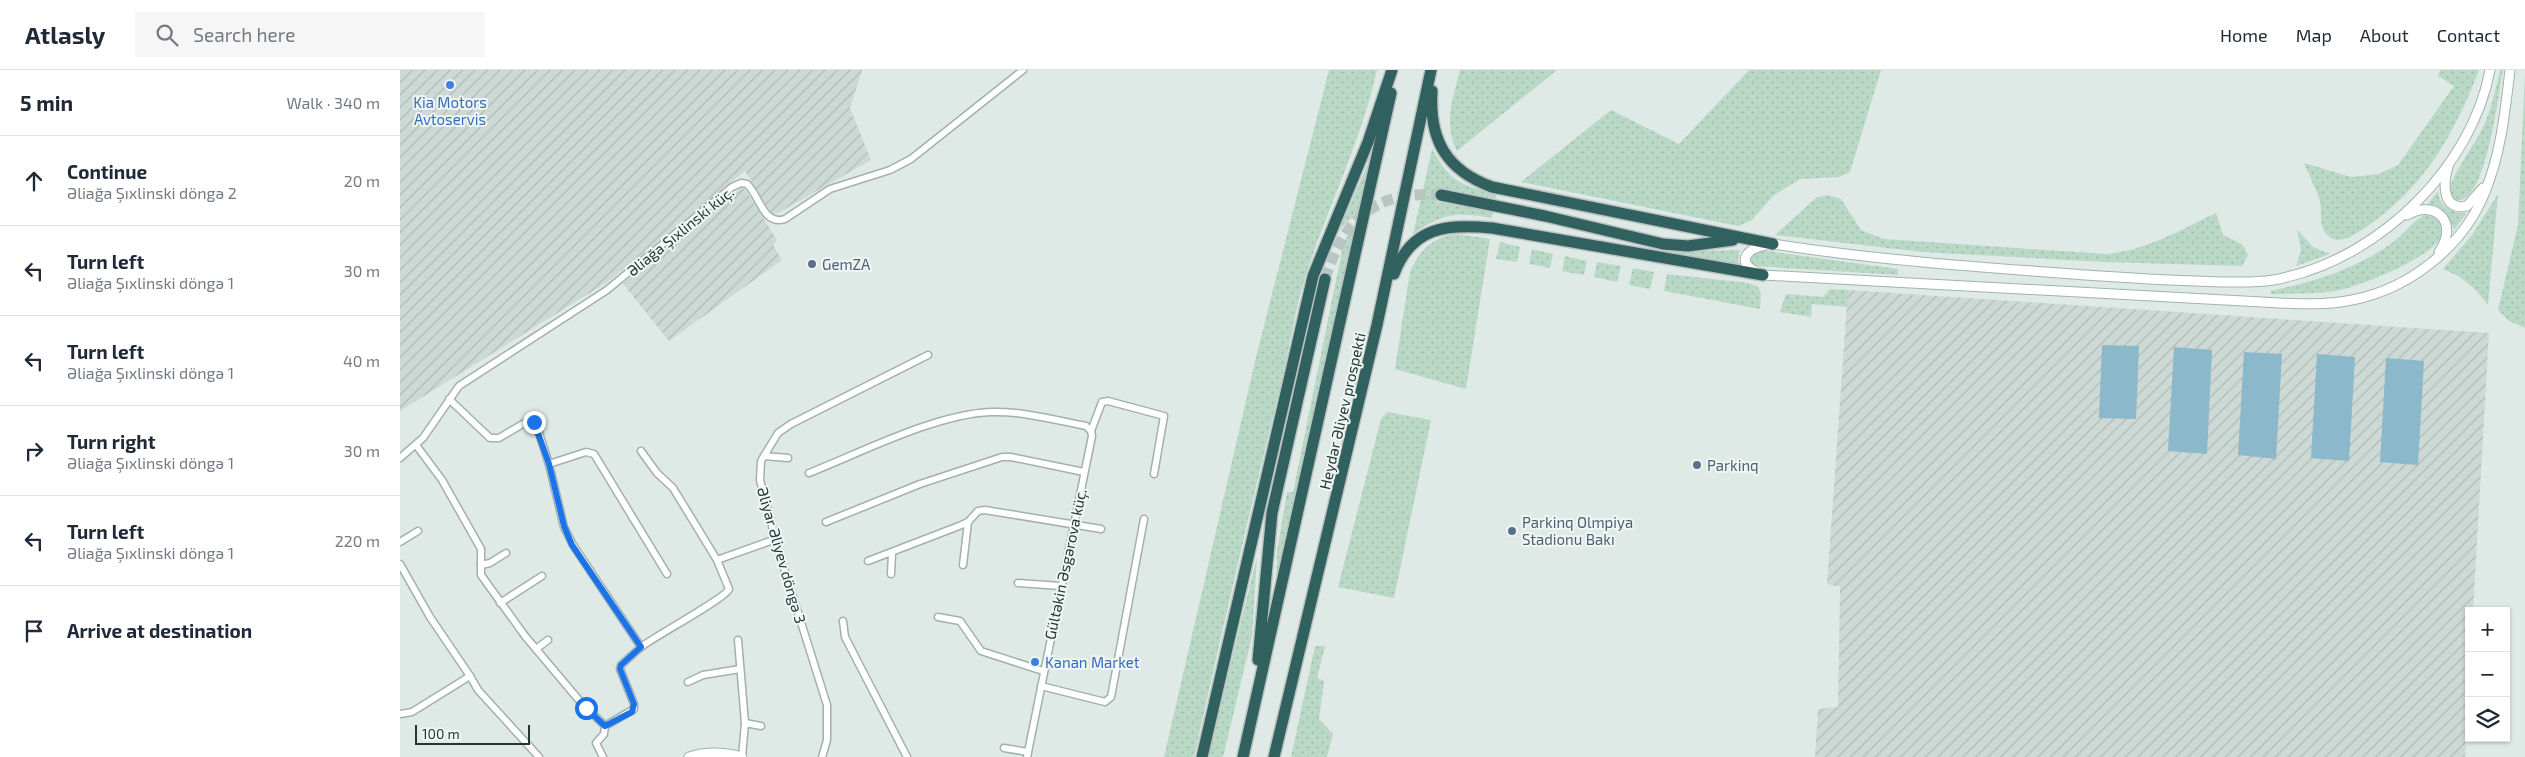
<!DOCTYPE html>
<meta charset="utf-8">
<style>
body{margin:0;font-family:"Exo 2",sans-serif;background:#f6f6f7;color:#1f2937}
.controls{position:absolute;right:15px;bottom:15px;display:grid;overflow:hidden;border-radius:0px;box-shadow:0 1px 4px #0004}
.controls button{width:45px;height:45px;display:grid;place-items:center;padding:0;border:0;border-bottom:1px solid #e0e1e3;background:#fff;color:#1f2937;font:25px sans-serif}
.scale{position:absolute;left:15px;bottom:12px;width:115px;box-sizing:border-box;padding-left:5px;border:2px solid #223735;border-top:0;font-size:14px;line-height:18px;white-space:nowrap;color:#223735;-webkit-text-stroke:4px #eff6f3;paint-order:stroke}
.stop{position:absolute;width:15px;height:15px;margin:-11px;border:4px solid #1a73e8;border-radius:50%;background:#fff}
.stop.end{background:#1a73e8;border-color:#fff;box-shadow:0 1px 5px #0008}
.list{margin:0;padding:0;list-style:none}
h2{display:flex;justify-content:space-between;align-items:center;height:65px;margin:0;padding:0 20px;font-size:21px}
h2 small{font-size:16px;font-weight:400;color:#747a83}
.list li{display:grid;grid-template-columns:32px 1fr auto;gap:15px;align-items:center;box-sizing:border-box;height:90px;padding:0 20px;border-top:1px solid #e0e1e3}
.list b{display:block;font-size:19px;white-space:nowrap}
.list p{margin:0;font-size:16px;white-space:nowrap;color:#747a83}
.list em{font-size:16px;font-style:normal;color:#747a83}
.icon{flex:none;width:28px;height:28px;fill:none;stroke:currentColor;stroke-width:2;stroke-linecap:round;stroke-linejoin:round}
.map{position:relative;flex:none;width:2125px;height:687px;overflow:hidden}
header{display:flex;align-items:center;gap:30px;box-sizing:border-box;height:70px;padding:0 25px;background:#fff;border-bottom:1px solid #e0e1e3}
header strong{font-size:24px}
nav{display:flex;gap:28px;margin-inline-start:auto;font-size:18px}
.search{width:350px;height:45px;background:#f6f6f7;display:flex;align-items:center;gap:12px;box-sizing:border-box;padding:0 18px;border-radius:0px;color:#747a83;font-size:19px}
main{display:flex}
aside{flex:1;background:#fff}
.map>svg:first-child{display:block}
</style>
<header>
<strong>Atlasly</strong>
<div class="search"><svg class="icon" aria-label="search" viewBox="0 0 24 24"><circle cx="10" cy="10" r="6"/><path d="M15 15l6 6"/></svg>Search here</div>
<nav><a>Home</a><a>Map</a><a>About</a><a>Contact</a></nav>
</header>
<main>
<aside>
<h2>5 min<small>Walk · 340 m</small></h2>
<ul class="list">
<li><svg class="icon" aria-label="ahead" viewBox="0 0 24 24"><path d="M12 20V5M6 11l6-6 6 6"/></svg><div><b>Continue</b><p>Əliağa Şıxlinski döngə 2</p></div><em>20 m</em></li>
<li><svg class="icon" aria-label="left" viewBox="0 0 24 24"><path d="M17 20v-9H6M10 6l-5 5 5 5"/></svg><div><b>Turn left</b><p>Əliağa Şıxlinski döngə 1</p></div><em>30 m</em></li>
<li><svg class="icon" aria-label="left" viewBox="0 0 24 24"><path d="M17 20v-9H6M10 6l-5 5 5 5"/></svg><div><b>Turn left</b><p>Əliağa Şıxlinski döngə 1</p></div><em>40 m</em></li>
<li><svg class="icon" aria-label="right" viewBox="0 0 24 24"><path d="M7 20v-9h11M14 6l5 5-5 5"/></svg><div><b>Turn right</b><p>Əliağa Şıxlinski döngə 1</p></div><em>30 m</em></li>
<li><svg class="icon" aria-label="left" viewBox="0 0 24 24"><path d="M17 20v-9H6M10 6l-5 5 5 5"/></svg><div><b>Turn left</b><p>Əliağa Şıxlinski döngə 1</p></div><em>220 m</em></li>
<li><svg class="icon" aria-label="arrive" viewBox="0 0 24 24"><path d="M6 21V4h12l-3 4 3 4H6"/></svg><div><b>Arrive at destination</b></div></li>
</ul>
</aside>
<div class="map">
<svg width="2125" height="687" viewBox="0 0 2125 687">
<defs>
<pattern id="industrial-furrows" width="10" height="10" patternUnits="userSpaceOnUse" patternTransform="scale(1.25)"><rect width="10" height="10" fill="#cdd9d5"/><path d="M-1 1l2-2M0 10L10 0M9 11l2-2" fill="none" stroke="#b0bbb7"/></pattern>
<pattern id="grass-dots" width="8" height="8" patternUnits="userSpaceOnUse" patternTransform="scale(1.25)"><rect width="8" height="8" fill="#b9d9c6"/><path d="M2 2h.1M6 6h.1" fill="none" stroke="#9fbbab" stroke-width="1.8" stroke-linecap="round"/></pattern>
</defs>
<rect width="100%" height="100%" fill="#dfe9e6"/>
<!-- industrial -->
<g fill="url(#industrial-furrows)">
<polygon points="0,0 462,0 450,38 471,90 373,146 345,101 209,211 0,341"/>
<polygon points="341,118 345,119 377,170 373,175 382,190 269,271 223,214"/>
<polygon points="1448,220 2089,263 2073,541 2069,541 2069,622 2065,687 1415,687 1418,639 1438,637 1440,517 1427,514"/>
</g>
<!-- grass -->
<g fill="url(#grass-dots)">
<path d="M929,0H977C961,71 929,135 906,204C894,242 889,283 879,322C849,443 821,565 794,687H764L856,287Z"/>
<path d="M1060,0H1157L1057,81C1043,53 1053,29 1060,0Z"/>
<polygon points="1349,0 1481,0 1450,102 1439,107 1400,109 1373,126 1352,150 1338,156 1121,112 1211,40 1279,74"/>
<path d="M2040,0H2079C2053,67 2025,116 1965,158C1955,164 1941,175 1930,167C1916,158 1924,141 1919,128C1915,117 1909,105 1904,93L1951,107L1979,104L1998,95L2054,16L2038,6Z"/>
<path d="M2100,0H2103C2099,19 2084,156 2049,126C2048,107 2077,73 2085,53C2092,36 2096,18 2100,0Z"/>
<polygon points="2125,4 2125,258 2109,251 2098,240 2118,155"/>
<path d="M1032,79C1050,111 1061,116 1097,124L1095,130L1035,119L1037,132L1093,140L1092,148C1055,142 1044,143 1013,164Z"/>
<polygon points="971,87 959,141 939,160"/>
<path d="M2038,121C2039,138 2053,143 2067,143L2054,160C2050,146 2043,135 2027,135Z"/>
<path d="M2098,124L2088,235C2075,218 2064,207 2043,199L2072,165Z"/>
<path d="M1428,125L1441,129L1461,160L1484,169L1706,184C1745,181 1780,160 1816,143L1823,165L1842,174L1848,185L1842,196L1705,192L1522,182L1375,165L1416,128Z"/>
<path d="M2024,145L2039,148C2042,153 2044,157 2043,163C2038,185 1965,214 1944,219C1921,225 1894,223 1871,224V221C1912,212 1954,200 1989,175C2002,166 2011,153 2024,145Z"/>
<polygon points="955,157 876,529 877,481 887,422 893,422 944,171"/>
<polygon points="1897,159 1913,177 1930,184 1896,196 1901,180"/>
<path d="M1058,164L1090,169L1066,319L995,299L1010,202C1019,180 1034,166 1058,164Z"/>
<polygon points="1100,172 1120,177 1117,192 1096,189"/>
<polygon points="1132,179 1153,184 1150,198 1129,194"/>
<polygon points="1340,180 1338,188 1339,196 1273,186 1274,181"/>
<polygon points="1359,180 1498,199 1498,205 1355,196 1351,193 1351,185"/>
<polygon points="1165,186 1187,191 1184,205 1162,201"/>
<polygon points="1197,192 1221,196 1217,212 1194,207"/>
<polygon points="1233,198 1254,202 1250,219 1229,215"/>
<polygon points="1267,204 1349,213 1358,217 1361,224 1360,239 1264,221"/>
<polygon points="1430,219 1448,220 1447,237 1412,234 1411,247 1380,242 1386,224 1423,227"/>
<polygon points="987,342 1031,350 994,528 938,517 981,349"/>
<polygon points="857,487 852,566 823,687 808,687"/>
<polygon points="915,576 925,576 917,608 924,611 919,649 933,664 927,687 891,687"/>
</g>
<!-- water -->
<g fill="#8bb8ca">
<polygon points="1702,275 1739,276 1736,349 1699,348"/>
<polygon points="1774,277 1812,280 1807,384 1768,381"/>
<polygon points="1844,282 1882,284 1876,389 1838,385"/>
<polygon points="1917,284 1955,287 1949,391 1911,388"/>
<polygon points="1986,288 2024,291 2018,395 1980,392"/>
</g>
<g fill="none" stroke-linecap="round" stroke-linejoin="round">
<!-- highway-tunnel -->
<path stroke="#b9c5c3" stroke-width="11" stroke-dasharray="11 5.5" stroke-linecap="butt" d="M925,209C944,149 975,120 1041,125"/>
<!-- street casing -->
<g stroke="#a3b0ad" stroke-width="9">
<g id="street">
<polyline points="49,329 90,368 99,368 131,349 137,357 149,394 164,457 173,475 241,577 221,595 220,599 234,634 234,639 205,656"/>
<polyline points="16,375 42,410 81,479 81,505 125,566 178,629 205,656 204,664 196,673 203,687"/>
<polyline points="364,386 388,388"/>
<path d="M0,388L23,368L59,316L207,220L332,117L341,113L347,114C360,126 363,156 385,149L430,119L490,100L511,89L623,0"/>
<polyline points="149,394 186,382 194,384 267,504"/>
<path d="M409,403C462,382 536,344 591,342C622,341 655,350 686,356L691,361"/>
<polyline points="426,452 520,414 602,387 611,387 684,402"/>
<polyline points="0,472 18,461"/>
<polyline points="317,490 376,469"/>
<polyline points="468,491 559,456 568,452 578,441 585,440 701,459"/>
<polyline points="0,494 30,547 70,606"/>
<polyline points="81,495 90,493 106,483"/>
<polyline points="563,495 568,452"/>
<polyline points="491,504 492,483"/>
<polyline points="618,513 661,516"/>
<polyline points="100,533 142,506"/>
<polyline points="538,547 560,551 581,581 643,601"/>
<polyline points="443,551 445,567 507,687"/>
<polyline points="338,570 345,653 342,687"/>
<path d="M241,577C255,566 326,528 329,519L317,490L273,418L257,403L241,381"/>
<polyline points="136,579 148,570"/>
<polyline points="288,612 303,605 340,599"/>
<polyline points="641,616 705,632 711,627 744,449"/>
<polyline points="0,644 12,642 70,606 78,620 139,687"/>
<polyline points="345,653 361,656"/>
<polyline points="604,678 628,682"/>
<polyline points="422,687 427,670 427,635 378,479 360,410 361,391 378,363 391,354 528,285"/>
<polyline points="627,687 692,366 691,361 702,332 708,331 764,346 754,404"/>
</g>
</g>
<!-- secondary casing -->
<g stroke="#9fb4af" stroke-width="11">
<g id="secondary">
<path d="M2090,0C2072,97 1981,185 1887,207C1865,213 1843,212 1821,212C1781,211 1741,209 1701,206C1591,198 1482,191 1373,174C1347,176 1331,193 1363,205L1880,233C1904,234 1928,235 1952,230C2009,219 2063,177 2085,122C2101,83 2105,42 2110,0"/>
<path d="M2048,97C2043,113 2042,142 2067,136L2083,118"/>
<path d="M2007,145C2037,128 2059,154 2039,182"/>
<path d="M289,687C307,681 324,682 342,687"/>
</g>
</g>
<!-- highway casing -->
<g stroke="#bdc3c2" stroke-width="14">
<g id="highway">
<path d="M1032,21C1029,70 1046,100 1092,117L1373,174"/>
<polyline points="1041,125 1145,146 1263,174 1288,176 1333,170"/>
<path d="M994,204C1012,156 1047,154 1092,158L1363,205"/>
<polyline points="858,590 872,443 925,209"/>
<polyline points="802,687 913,206 968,72 992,0"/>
<polyline points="843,687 991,23"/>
<polyline points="874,687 977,255 1031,0"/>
</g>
</g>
<!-- street -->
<use href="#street" stroke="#fff" stroke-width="6"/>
<!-- secondary -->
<use href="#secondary" stroke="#fff" stroke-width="9"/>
<!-- highway -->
<use href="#highway" stroke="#30615e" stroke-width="11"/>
</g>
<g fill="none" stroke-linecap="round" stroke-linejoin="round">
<!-- route -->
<polyline stroke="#1a73e8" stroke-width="6" points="134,352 149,394 164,456 172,475 241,577 221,595 220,599 234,634 232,642 205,656 186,638"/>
</g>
<!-- markers -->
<g fill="#3f7fe0" stroke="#eff6f3" stroke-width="2">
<circle cx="50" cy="15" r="5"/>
<circle cx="635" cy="592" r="5"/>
</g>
<g fill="#5c6f8a" stroke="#eff6f3" stroke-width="2">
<circle cx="412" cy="194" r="5"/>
<circle cx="1297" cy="395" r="5"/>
<circle cx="1112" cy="461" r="5"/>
</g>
<g text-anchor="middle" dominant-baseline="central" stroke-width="4" stroke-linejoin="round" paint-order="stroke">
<!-- shop labels -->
<g font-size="15" fill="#366cbe" stroke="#eff6f3">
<text x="50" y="32">Kia Motors<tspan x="50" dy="17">Avtoservis</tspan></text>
<text x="645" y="592" text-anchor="start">Kənan Market</text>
</g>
<!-- street labels -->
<g font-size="15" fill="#223735" stroke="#eff6f3">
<text transform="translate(280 161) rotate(-39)">Əliağa Şıxlinski küç.</text>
<text transform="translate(942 341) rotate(-77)">Heydər Əliyev prospekti</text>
<text transform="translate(382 485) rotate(74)">Əliyar Əliyev döngə 3</text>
<text transform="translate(665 494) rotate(-78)">Gültəkin Əsgərova küç.</text>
</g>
<!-- service labels -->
<g font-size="15" fill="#4e5e75" stroke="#eff6f3" text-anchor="start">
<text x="422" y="194">GemZA</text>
<text x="1307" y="395">Parkinq</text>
<text x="1122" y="452">Parkinq Olmpiya<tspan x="1122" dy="17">Stadionu Bakı</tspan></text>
</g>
</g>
</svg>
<div class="controls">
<button>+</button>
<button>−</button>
<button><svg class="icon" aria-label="layers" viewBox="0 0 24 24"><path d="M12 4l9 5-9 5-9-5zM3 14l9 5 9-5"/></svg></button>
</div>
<div class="scale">100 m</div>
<div class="stop" style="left:186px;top:638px"></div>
<div class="stop end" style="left:134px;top:352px"></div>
</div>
</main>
